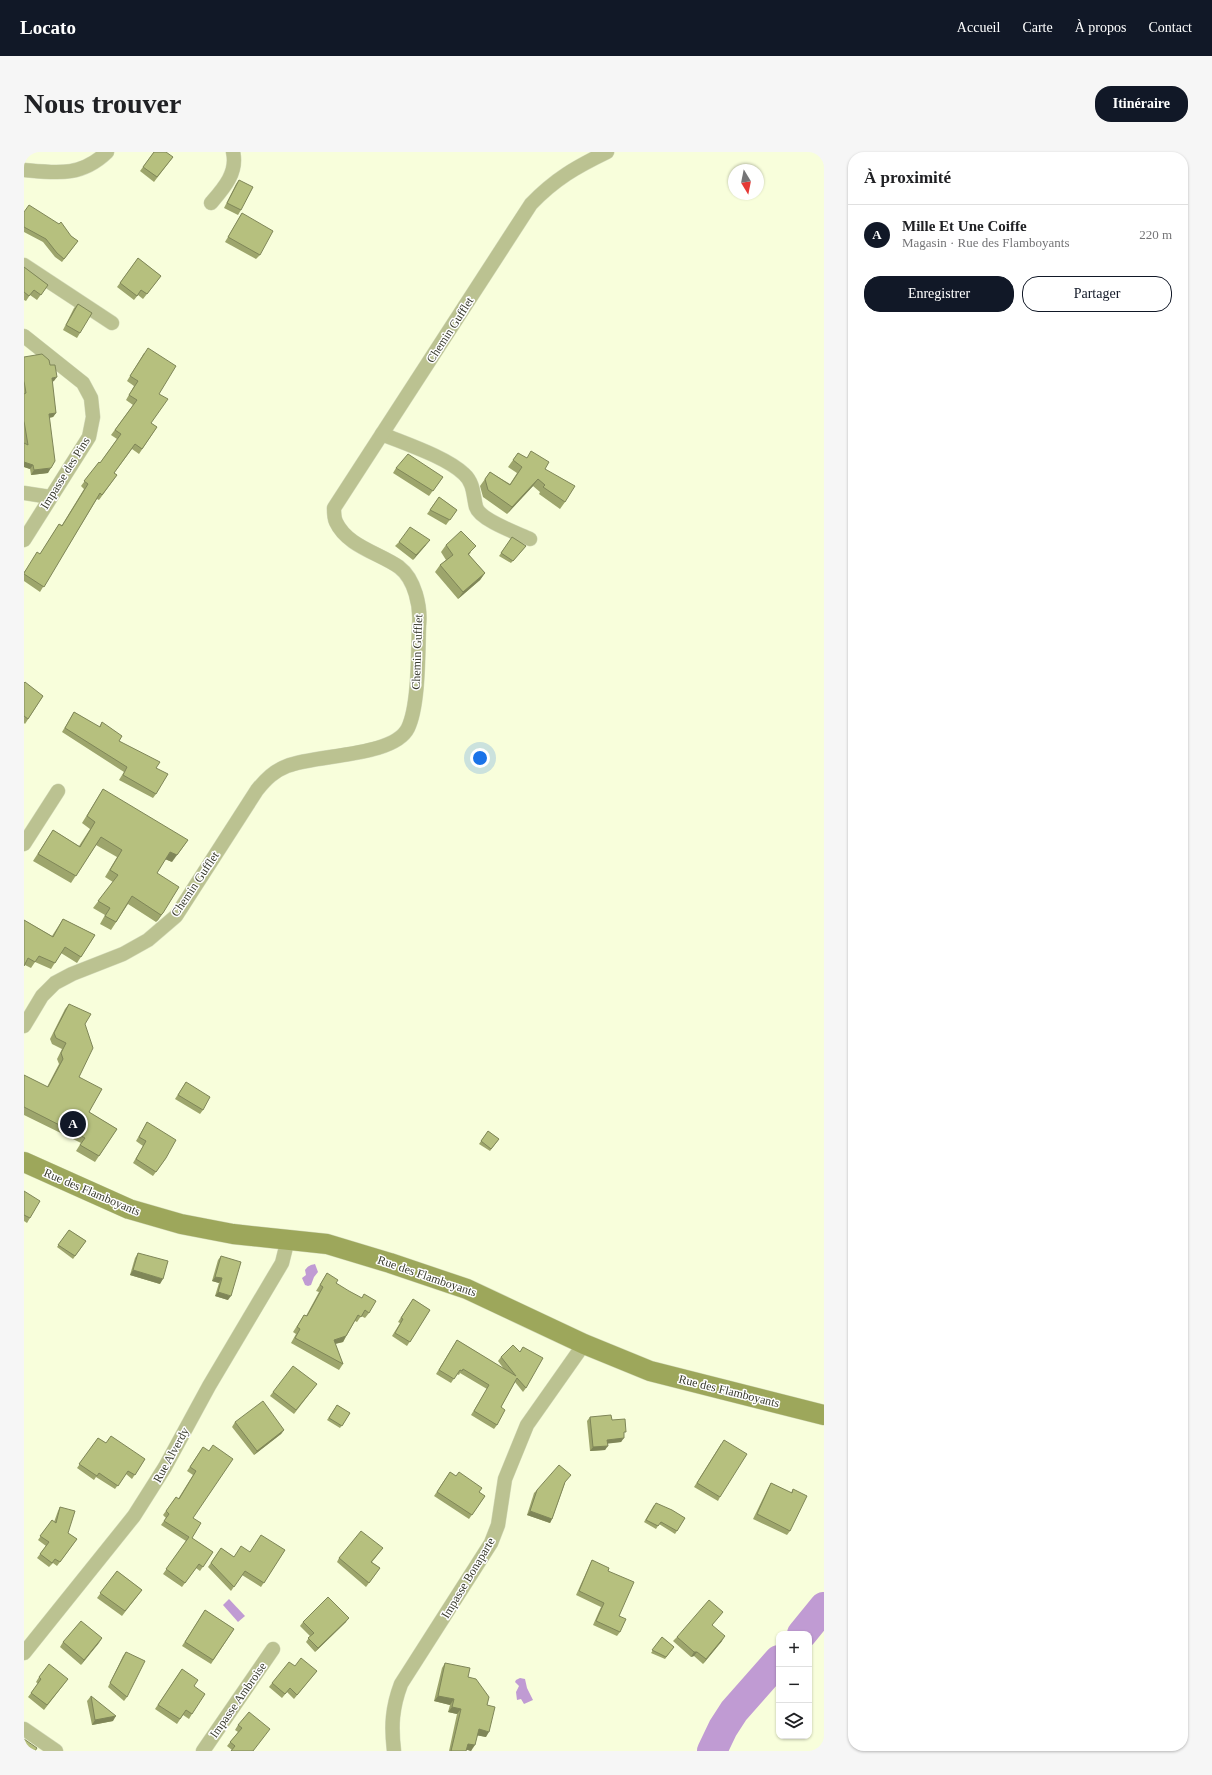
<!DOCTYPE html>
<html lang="fr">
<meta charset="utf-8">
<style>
body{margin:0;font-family:Georgia,serif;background:#f6f6f6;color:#202124}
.controls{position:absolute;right:12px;bottom:12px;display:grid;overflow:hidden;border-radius:8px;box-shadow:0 1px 3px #0004}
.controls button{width:36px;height:36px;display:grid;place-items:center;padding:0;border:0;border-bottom:1px solid #e0e0e0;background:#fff;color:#202124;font:20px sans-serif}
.compass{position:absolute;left:704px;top:12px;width:36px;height:36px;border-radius:50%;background:#fff;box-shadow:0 1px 3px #0004;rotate:170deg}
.you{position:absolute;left:456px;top:606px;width:14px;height:14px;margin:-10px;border:3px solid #fff;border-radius:50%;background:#1a73e8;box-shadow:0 0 0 6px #1a73e833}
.badge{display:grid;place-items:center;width:26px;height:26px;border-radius:50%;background:#111827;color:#fff;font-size:13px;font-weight:700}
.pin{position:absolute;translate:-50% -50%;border:2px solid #fff;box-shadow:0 1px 4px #0006}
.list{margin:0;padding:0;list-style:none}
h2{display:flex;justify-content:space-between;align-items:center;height:52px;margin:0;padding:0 16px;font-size:17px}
h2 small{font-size:13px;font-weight:400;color:#757577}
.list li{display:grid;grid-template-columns:26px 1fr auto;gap:12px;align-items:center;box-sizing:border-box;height:60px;padding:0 16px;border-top:1px solid #e0e0e0}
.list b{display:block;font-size:15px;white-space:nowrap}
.list p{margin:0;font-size:13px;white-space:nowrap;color:#757577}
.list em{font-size:13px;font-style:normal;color:#757577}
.actions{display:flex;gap:8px;padding:12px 16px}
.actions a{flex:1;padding:9px 0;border:1px solid #111827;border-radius:16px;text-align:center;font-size:14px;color:#111827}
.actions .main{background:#111827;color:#fff}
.icon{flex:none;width:22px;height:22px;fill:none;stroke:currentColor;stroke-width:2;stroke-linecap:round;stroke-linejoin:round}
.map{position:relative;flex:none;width:800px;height:1599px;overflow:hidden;border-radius:16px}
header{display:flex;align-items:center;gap:24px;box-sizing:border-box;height:56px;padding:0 20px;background:#111827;color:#fff}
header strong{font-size:19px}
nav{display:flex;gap:22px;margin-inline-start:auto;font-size:14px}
.intro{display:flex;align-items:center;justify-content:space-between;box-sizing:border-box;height:96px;padding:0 24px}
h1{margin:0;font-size:28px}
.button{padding:10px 18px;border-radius:16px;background:#111827;color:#fff;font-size:14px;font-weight:700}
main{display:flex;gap:24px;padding:0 24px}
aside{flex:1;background:#fff;border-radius:16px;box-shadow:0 1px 3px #0004}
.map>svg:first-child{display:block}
</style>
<header>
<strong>Locato</strong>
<nav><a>Accueil</a><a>Carte</a><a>À propos</a><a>Contact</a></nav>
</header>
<div class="intro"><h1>Nous trouver</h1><a class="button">Itinéraire</a></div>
<main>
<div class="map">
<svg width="800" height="1599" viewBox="0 0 800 1599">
<rect width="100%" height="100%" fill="#f8fedb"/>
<!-- water -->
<g fill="#c09bd3">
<path d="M291,1112L294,1120L290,1125L287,1133L284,1134L281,1133L278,1126L282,1123L281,1118C284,1114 286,1113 291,1112Z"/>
<polygon points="205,1447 221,1464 214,1470 199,1453"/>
<polygon points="496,1526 501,1527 503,1536 509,1548 500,1552 497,1547 493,1548 492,1540 495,1534 491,1530 492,1528"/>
</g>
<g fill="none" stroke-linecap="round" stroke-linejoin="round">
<!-- river -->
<g stroke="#c09bd3" stroke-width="30">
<polyline points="778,1482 800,1455"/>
<polyline points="688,1599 699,1576 710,1559 755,1508"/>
</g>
<!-- minor casing -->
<g stroke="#d5dbbc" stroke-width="15">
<g id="minor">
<path d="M0,18C33,21 57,25 83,0"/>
<path d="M187,51C199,37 214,21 209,0"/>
<polyline points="0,113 88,171"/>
<polyline points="0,184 59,231 67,246 69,265 65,285 0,388"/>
<path d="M358,282C382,292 422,305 440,322C450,331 449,343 452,355C456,368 493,381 506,387"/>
<polyline points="0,341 26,345"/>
<polyline points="0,692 34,639"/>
<path d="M0,874L18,844L31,831L48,822L99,802L124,788L152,764L233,638C242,627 250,619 263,614C293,602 370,605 384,576C395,553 394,500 395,474C397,455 391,427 375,415C355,401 323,394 312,370C310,366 310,360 310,356L507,52C531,27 552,15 583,0"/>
<polyline points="0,1501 110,1364 141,1315 185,1234 258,1111 264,1087"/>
<polyline points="0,1577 32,1599"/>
<polyline points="179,1599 249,1497"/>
<path d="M370,1599C367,1574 368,1556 377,1532L467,1391L474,1373L481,1327L503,1273L560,1192"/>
</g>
</g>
<!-- secondary casing -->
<g stroke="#d5dbbc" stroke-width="21">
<polyline id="secondary" points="0,1010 105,1057 157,1072 209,1082 303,1092 366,1111 443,1137 560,1192 626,1219 800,1263"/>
</g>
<!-- minor -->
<use href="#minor" stroke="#bbc291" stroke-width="14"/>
<!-- secondary -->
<use href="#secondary" stroke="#9da75b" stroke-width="20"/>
</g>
<!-- wall -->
<g fill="#9da56c">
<polygon points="130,0 149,5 130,30 116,19"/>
<polygon points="215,28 217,58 214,63 200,56 212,32"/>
<polygon points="0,60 47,84 54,89 38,110 31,105 19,90 0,80"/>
<polygon points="218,61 236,103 232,107 201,90"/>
<polygon points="114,106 137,124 119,147 114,143 110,148 93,135"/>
<polygon points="0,115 24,133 13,148 6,143 2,149 0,148"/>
<polygon points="54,152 56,181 53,186 39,178 50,156"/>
<polygon points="120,201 135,242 127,271 133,275 115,302 108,297 90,321 93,323 75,348 73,347 16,440 0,429 0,420 16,402 35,372 38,373 60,337 57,334 75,310 76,311 93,287 87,283 109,253 102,248 110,234 103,229"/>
<polygon points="0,205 30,229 28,230 32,261 29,265 25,266 24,321 7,323 6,317 0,315"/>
<polygon points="494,301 521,317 541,350 536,357 515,342 516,340 509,334 483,362 459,345 456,334 466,320 486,332 493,321 484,315"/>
<polygon points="372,316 419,325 405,344 369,321"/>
<polygon points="415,345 433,358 422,373 403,362"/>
<polygon points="488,385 502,394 487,411 475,404"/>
<polygon points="375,390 402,393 389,408 371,394"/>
<polygon points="422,393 447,400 445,403 461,421 456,428 434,447 411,420 416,413 422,408 417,400"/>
<polygon points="0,531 19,544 1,572 0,571"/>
<polygon points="50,560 75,575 78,570 95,589 132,616 132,642 129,646 95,628 100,620 38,580"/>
<polygon points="79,637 148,710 141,707 133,721 139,761 134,768 132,770 104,752 87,778 76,772 81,763 69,756 89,730 81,725 93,705 72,693 47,731 9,709 29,678 55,694 66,677 58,671"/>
<polygon points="39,767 71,783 53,811 37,801 27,817 11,810 7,816 1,813 0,768 28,784"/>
<polygon points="45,852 61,872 55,925 65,960 93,977 71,1010 52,999 57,991 0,963 0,923 23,935 35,912 33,907 38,897 28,892 26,887 41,857"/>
<polygon points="162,930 179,958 176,962 151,947"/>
<polygon points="123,970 142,1006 129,1024 109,1011 119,994 112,989"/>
<polygon points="464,979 475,987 466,999 455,992"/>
<polygon points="0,1039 6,1066 3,1071 0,1069"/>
<polygon points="45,1078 62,1089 49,1107 33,1095"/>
<polygon points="114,1101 136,1132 106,1123 111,1106"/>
<polygon points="197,1104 204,1148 191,1144 195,1131 188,1129 194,1108"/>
<polygon points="303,1121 312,1131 345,1161 341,1166 337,1164 333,1170 331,1169 319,1190 311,1192 319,1212 315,1218 267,1191 272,1182 269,1180 280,1163 282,1164 295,1140 292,1139"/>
<polygon points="389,1147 406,1158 383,1194 368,1184 376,1171 374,1170"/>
<polygon points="433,1188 480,1217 474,1209 477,1205 496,1200 499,1195 502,1236 499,1240 491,1230 477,1255 473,1273 470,1277 447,1263 463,1237 436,1221 435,1223 433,1222 427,1231 412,1222"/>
<polygon points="293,1232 270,1262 246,1244 249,1240"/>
<polygon points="313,1253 326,1261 316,1276 303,1268"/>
<polygon points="566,1265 600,1284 597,1290 584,1291 581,1298 566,1299 563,1269"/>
<polygon points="211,1270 260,1278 257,1282 230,1303 208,1275"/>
<polygon points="74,1286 82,1291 121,1307 108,1327 102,1322 91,1337 72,1325 70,1328 53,1316"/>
<polygon points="697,1292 696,1345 694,1349 670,1335"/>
<polygon points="179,1295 169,1366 168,1386 189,1400 176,1419 172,1416 158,1435 139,1422 162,1389 137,1373 142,1366 139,1363 152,1345 154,1347 169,1323 163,1319"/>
<polygon points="426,1320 461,1344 445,1367 410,1344"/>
<polygon points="541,1331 528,1367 526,1371 503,1363 510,1341 513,1338"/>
<polygon points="747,1331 767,1341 769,1337 766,1379 763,1383 729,1367 744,1336"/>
<polygon points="630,1353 661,1366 651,1382 635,1372 632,1377 620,1370"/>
<polygon points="36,1355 44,1381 53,1387 33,1414 29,1411 25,1415 13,1406 22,1394 14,1388 28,1368 30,1370 34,1359"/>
<polygon points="197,1396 210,1405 226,1399 261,1398 237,1435 218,1423 207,1439 184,1415"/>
<polygon points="359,1396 348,1410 356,1416 342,1435 313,1410 315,1406"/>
<polygon points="568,1408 584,1419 595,1464 596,1480 593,1484 569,1473 577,1455 552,1443 566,1412"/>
<polygon points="93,1419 118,1438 98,1464 73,1446"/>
<polygon points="181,1458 210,1477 187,1512 158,1494"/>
<polygon points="699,1460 688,1473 698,1489 679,1512 670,1504 667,1505 649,1489 653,1485"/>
<polygon points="279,1470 322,1470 291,1500 282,1490 286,1484 276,1474"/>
<polygon points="638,1485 650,1495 641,1507 627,1501"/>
<polygon points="78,1486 57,1513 36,1495 39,1490"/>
<polygon points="102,1500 103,1545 100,1549 84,1535 99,1504"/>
<polygon points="421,1511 444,1525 463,1553 462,1585 453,1583 447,1599 442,1597 442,1599 425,1599 433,1562 424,1560 426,1553 410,1549 418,1516"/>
<polygon points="271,1514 293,1519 270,1547 263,1540 258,1546 245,1535 248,1531"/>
<polygon points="158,1517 170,1534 168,1562 165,1567 159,1563 153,1572 131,1557"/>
<polygon points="15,1525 44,1527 20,1558 4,1545 14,1532 12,1530"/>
<polygon points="67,1544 89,1569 68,1573 63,1549"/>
<polygon points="214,1573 243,1581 208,1598 203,1594 214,1580 211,1578"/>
</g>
<!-- shaded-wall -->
<g fill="#7f8658">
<polygon points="33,225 30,229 24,230 28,226"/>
<polygon points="32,261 29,265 22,266 25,262"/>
<polygon points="0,310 9,313 6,317 0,315"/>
<polygon points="27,316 24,321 7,323 10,318"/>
<polygon points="514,327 509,334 483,362 488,355"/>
<polygon points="406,388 402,393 389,408 392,403"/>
<polygon points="461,421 456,428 434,447 439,440"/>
<polygon points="164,688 148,710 141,707 146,700"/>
<polygon points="139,761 134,768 132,770 137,763"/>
<polygon points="109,1118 139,1127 136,1132 106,1123"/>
<polygon points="191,1125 198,1126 195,1131 188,1129"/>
<polygon points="194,1140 207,1144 204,1148 191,1144"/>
<polygon points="322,1184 319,1190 306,1193 310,1188"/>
<polygon points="260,1278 257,1282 230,1303 233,1299"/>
<polygon points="600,1286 597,1290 581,1292 583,1288"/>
<polygon points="584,1294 581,1298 566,1299 569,1295"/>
<polygon points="506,1359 528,1367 526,1371 503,1363"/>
<polygon points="325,1466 322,1470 291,1500 294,1496"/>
<polygon points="701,1484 698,1489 679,1512 682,1507"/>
<polygon points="78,1486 75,1491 57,1513 60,1508"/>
<polygon points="670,1500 673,1500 670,1504 667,1505"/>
<polygon points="414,1544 430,1547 426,1553 410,1549"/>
<polygon points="428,1555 437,1557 433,1562 424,1560"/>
<polygon points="92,1564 89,1569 68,1573 71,1568"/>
<polygon points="455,1577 465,1580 462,1585 451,1583"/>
<polygon points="444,1592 451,1593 447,1599 440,1597"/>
</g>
<!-- building -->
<g fill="#b6c07e" stroke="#7f8658">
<polygon points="130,0 142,0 149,5 133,25 119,15"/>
<polygon points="215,28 229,35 217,58 203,51"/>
<polygon points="5,53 35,72 37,70 47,84 54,89 40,107 33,101 22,87 0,75 0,60"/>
<polygon points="218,61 249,79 236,103 204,85"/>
<polygon points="114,106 137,124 123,142 117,138 113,144 96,131"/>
<polygon points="0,115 24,133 17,143 10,138 5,144 0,140"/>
<polygon points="54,152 68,161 56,181 42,173"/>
<polygon points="124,196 152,214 135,242 144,247 127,271 133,275 118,297 111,292 90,321 93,323 78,343 76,341 20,435 0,422 0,421 13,400 16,402 35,372 38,374 64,332 60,329 75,310 76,311 97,282 91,278 113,248 105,243 114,229 106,224"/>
<polygon points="18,202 25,208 26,213 31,213 33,225 28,226 32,261 25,262 31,309 27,316 10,318 9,313 0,310 0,291 4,293 0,269 0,242 2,241 0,229 0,205"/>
<polygon points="507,299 525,310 521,317 551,334 541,350 519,335 521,333 514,327 488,355 464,338 461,327 466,320 486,333 498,315 489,308 494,301 503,306"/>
<polygon points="384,302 419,325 409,339 372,316"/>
<polygon points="415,345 433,358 426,368 406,358"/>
<polygon points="386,375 406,388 392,403 375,390"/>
<polygon points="437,379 452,394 444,402 461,421 439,440 416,413 429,403 422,393"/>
<polygon points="488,385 502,394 489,409 477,401"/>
<polygon points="1,530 19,544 4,567 0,564 0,531"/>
<polygon points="50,560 76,575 78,570 98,584 95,589 136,610 132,616 144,622 132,642 99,623 103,615 41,576"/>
<polygon points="79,637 164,688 153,703 146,700 133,721 155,735 139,761 137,763 108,744 92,770 81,764 86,756 74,749 94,723 86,718 98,698 77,685 52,724 14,702 29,678 56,695 71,670 63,664"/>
<polygon points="39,767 71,783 57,805 41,795 31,811 15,804 11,810 4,806 0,814 0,768 29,785"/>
<polygon points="45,852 67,862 61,872 69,896 55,925 78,937 65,960 93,977 75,1004 56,993 61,986 0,955 0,923 24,935 39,907 37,901 42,891 32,886 30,881"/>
<polygon points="162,930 186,945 179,958 154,943"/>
<polygon points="123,970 152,988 142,1006 132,1020 112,1007 122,989 115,985"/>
<polygon points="464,979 475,987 467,997 457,989"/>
<polygon points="0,1039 16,1049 6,1066 0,1063"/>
<polygon points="45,1078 62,1089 51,1104 34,1093"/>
<polygon points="114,1101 144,1109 139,1127 109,1118"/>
<polygon points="197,1104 217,1110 207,1144 194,1140 198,1126 191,1125"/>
<polygon points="303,1121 314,1128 312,1131 325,1139 338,1146 340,1142 352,1149 345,1161 341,1158 337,1165 334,1163 322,1184 310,1188 319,1212 271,1186 276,1177 273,1175 280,1163 283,1164 299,1135 296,1133"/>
<polygon points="389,1147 406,1158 386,1190 371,1181 379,1167 377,1166"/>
<polygon points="433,1188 492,1224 477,1205 489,1193 496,1200 499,1195 519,1206 502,1236 493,1226 477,1255 481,1258 473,1273 450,1259 465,1233 439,1217 438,1219 436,1218 430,1227 415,1218"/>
<polygon points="269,1214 293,1232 272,1258 249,1240"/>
<polygon points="239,1249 260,1278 233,1299 211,1270"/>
<polygon points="313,1253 326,1261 318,1274 305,1266"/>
<polygon points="587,1263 588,1268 601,1267 602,1280 600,1280 600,1286 583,1288 584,1294 569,1295 566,1265"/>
<polygon points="87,1284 121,1307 111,1323 104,1319 94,1334 75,1321 73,1324 55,1312 74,1286 82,1291"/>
<polygon points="700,1288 723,1302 696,1345 673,1331"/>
<polygon points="189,1293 209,1307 169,1366 177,1371 168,1386 189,1400 179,1415 175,1412 161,1431 142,1417 165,1385 140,1369 145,1362 142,1359 152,1345 155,1347 172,1319 166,1315 179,1295 185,1299"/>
<polygon points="535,1313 547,1323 541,1330 528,1367 506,1359 513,1338"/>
<polygon points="426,1320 432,1324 435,1320 458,1336 455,1340 461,1344 448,1363 413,1340"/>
<polygon points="747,1331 768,1341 769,1337 783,1344 766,1379 733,1362"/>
<polygon points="632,1351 648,1358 661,1366 653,1379 637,1370 634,1374 622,1368"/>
<polygon points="36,1355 51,1359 44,1381 53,1387 36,1410 31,1407 28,1411 16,1402 25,1390 16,1384 28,1368 32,1371"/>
<polygon points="337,1379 359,1396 347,1410 356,1416 345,1431 315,1406"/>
<polygon points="237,1383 261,1398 240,1431 221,1419 210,1435 187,1411 197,1396 210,1405 217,1394 226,1400"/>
<polygon points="568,1408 585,1416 584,1419 610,1430 595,1464 602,1467 596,1480 572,1469 580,1451 555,1439"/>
<polygon points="93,1419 118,1438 101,1459 76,1441"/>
<polygon points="304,1445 325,1466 294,1496 284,1486 290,1481 279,1470"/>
<polygon points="685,1448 699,1460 688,1473 701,1484 682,1507 673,1500 670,1500 653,1485"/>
<polygon points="181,1458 210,1477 189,1508 161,1490"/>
<polygon points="57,1469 78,1486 60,1508 39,1490"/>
<polygon points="638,1485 650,1495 642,1505 628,1498"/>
<polygon points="102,1500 121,1509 103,1545 86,1531"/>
<polygon points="277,1506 293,1519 273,1543 266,1536 261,1542 248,1531 265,1510 271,1514"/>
<polygon points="421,1511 446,1516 444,1525 452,1527 465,1545 463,1553 471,1555 465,1580 455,1577 451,1593 444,1592 442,1599 427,1599 437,1557 428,1555 430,1547 414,1544"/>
<polygon points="25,1512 44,1527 23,1553 7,1541 17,1527 15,1525"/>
<polygon points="158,1517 174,1528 170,1534 181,1542 168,1562 162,1558 156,1567 134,1553"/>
<polygon points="67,1544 92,1564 71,1568"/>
<polygon points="225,1560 246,1577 229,1599 207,1599 211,1594 206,1590 218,1576 214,1573"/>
<polygon points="0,1587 13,1596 11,1599 0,1599"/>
</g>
<g text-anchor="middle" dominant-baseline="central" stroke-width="3" stroke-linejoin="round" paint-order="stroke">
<!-- street labels -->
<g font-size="12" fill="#383a2d" stroke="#fff">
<text transform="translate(426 178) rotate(-57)">Chemin Gufflet</text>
<text transform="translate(41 321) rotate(-58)">Impasse des Pins</text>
<text transform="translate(393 500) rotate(-88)">Chemin Gufflet</text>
<text transform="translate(171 732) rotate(-56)">Chemin Gufflet</text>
<text transform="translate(68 1040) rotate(23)">Rue des Flamboyants</text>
<text transform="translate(403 1124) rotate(19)">Rue des Flamboyants</text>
<text transform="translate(705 1239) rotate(14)">Rue des Flamboyants</text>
<text transform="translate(147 1303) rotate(-61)">Rue Alverdy</text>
<text transform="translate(444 1426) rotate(-59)">Impasse Bonaparte</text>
<text transform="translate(214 1548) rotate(-55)">Impasse Ambroise</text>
</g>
</g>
</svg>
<div class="controls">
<button>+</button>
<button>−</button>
<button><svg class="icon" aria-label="layers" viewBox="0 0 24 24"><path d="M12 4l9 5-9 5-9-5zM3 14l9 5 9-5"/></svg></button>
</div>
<svg class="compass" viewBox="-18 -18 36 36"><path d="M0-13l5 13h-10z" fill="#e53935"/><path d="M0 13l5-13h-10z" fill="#757577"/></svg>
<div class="you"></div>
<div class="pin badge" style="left:49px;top:972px">A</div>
</div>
<aside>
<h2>À proximité<small></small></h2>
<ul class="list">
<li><span class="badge">A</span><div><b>Mille Et Une Coiffe</b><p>Magasin · Rue des Flamboyants</p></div><em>220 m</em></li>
</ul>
<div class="actions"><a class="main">Enregistrer</a><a>Partager</a></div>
</aside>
</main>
